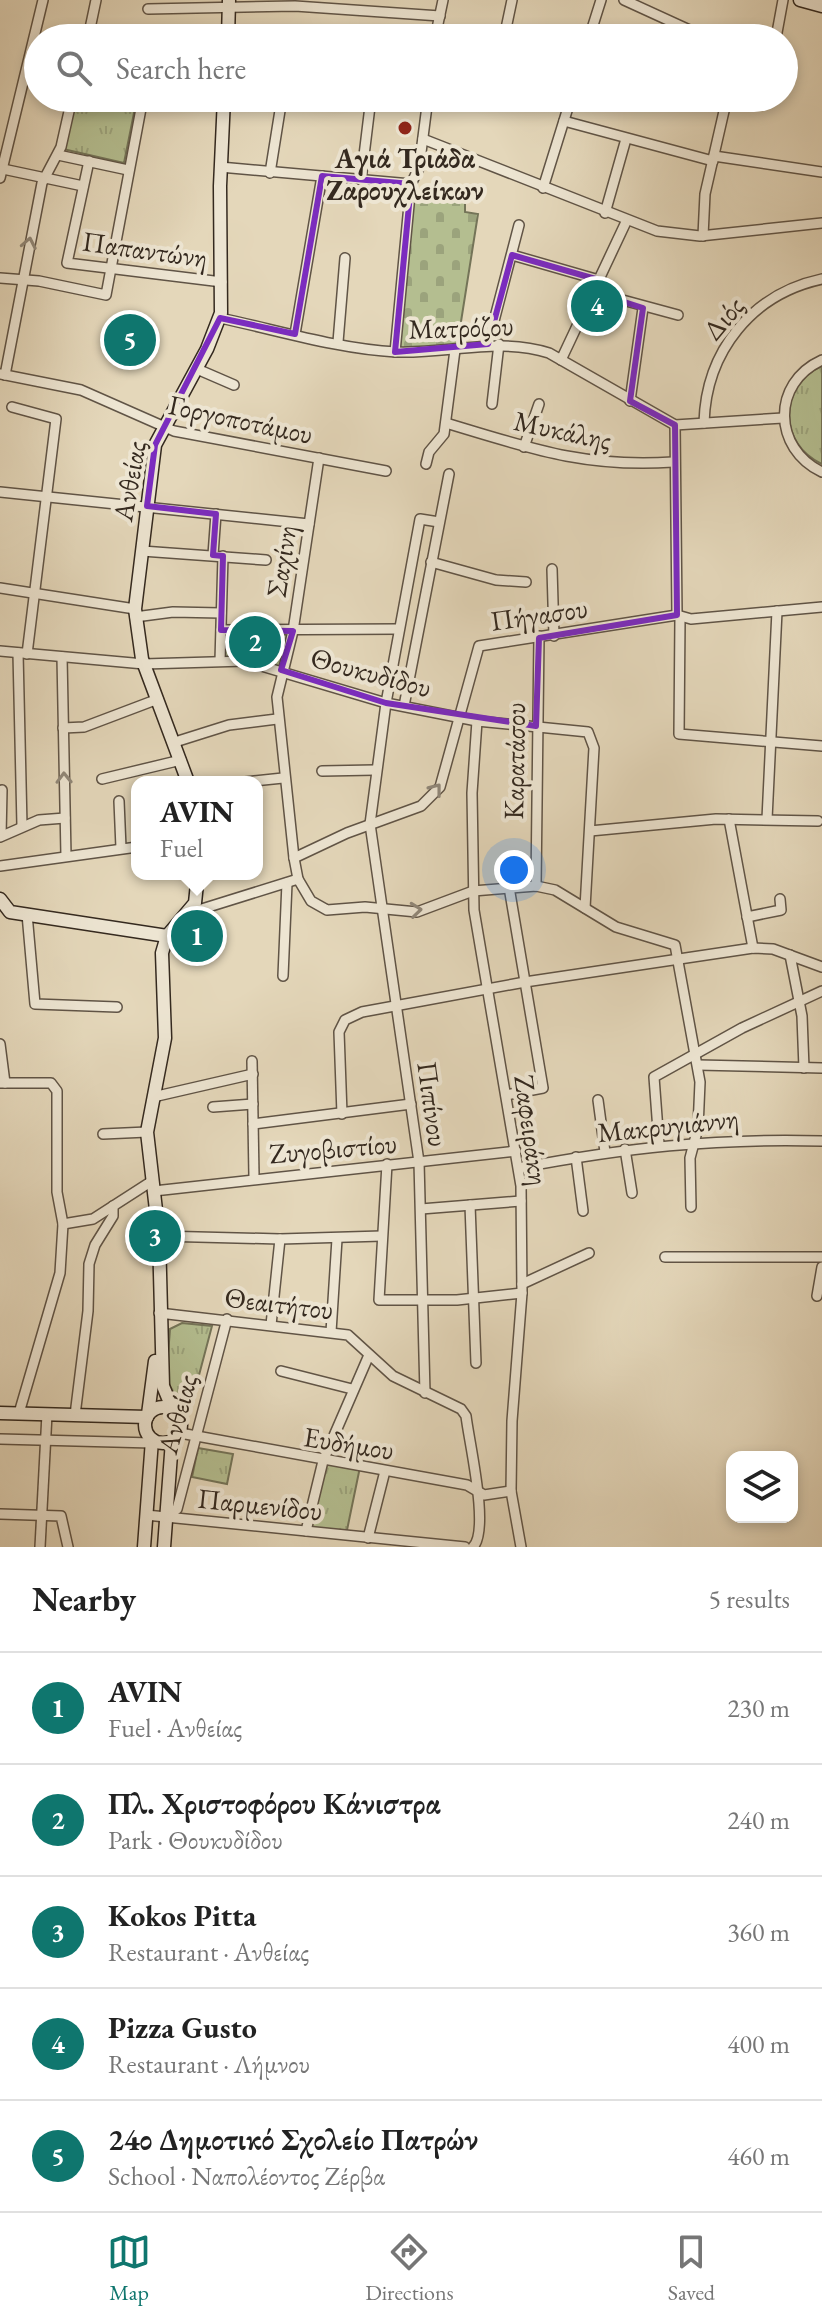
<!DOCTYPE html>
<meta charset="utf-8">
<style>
body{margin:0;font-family:"EB Garamond",serif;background:#f6f6f6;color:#222}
.controls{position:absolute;right:24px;bottom:24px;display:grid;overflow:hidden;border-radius:16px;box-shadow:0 4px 12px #0003}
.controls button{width:72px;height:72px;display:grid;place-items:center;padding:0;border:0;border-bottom:2px solid #e0e0e0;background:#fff;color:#222;font:40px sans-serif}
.you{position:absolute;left:514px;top:870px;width:28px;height:28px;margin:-20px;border:6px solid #fff;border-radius:50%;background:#1a73e8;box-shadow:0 0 0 12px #1a73e833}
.badge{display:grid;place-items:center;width:52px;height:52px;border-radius:50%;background:#0f766e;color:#fff;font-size:26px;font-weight:700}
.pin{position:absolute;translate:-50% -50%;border:4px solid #fff;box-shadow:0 2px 8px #0006}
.popup{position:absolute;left:131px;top:776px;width:132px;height:104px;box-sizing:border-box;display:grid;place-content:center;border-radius:16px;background:#fff;filter:drop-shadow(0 2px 6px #0005);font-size:26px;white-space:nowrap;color:#767676}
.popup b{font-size:30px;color:#222}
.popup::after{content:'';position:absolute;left:50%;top:100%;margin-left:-16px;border:16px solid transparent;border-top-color:#fff}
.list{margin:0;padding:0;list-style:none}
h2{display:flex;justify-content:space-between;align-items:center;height:104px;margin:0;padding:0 32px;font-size:34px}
h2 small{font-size:26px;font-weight:400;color:#767676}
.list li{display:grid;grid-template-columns:52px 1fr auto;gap:24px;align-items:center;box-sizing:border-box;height:112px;padding:0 32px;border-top:2px solid #e0e0e0}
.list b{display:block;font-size:30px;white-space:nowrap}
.list p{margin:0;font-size:26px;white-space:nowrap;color:#767676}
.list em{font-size:26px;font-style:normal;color:#767676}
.icon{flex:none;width:44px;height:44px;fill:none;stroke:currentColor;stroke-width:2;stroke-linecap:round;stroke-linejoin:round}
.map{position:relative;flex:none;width:822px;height:1547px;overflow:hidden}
.search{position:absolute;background:#fff;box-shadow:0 4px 12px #0003;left:24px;right:24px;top:24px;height:88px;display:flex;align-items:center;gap:20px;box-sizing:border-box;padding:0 28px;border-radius:44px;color:#767676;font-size:30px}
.sheet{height:664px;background:#fff}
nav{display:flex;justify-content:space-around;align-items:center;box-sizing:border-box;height:112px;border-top:2px solid #e0e0e0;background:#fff;font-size:22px;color:#767676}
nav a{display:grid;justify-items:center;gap:4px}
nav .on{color:#0f766e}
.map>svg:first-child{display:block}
</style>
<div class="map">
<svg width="822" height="1547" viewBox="0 0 822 1547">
<defs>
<pattern id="grass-tufts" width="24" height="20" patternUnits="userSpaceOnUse" patternTransform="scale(2)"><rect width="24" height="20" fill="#b4be90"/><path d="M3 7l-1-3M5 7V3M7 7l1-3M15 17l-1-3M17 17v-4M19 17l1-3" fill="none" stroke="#9ba37c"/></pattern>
<pattern id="cemetery-stones" width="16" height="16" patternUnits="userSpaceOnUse" patternTransform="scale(2)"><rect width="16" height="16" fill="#b4be90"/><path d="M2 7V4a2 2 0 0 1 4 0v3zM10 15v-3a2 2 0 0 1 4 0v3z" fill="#9ba37c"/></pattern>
</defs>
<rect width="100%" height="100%" fill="#e4d7ba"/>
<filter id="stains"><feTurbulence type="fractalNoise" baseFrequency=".0025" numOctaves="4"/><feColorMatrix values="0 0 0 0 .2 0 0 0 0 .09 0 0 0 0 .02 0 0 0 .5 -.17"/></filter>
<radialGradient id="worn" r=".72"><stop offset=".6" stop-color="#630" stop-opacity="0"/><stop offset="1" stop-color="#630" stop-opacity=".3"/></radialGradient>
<!-- grass -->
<g fill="url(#grass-tufts)" stroke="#747458" stroke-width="2">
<polygon points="76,98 137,98 124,163 63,149"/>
<path d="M822,366V464C778,444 778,386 822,366Z"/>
<polygon points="221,630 293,631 281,670 220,661"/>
<path d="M182,1323L212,1326L189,1413C159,1387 168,1365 170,1329Z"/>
<polygon points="198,1448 233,1454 227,1484 192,1477"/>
<polygon points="323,1461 360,1467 346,1535 306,1531"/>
</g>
<!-- cemetery -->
<polygon fill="url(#cemetery-stones)" stroke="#747458" stroke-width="2" points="415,189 465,197 465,212 478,214 457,347 401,348 399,345"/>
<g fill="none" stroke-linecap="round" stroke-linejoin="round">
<!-- street casing -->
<g stroke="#605446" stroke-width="12">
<g id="street">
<polyline points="624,0 707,38"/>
<polyline points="148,9 295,6 440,16"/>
<polyline points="88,38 96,0"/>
<polyline points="435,38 443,0"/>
<polyline points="504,38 512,0"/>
<polyline points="589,38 601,0"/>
<polyline points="776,38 783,0"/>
<polyline points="564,121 713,161"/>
<polyline points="423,139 657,231 700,236 822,223"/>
<polyline points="58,155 128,170"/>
<polyline points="714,156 822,172"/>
<polyline points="89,161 67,263 222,282"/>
<polyline points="220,167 411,184"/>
<polyline points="3,169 83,186"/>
<polyline points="270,173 282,98"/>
<polyline points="0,178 43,0"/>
<polyline points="361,180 371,98"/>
<polyline points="543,188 571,98"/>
<polyline points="605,213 626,139"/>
<polyline points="703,236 705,194 727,98"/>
<polyline points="512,255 599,280"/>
<polyline points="0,278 39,281 106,295 143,98"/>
<polyline points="593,292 678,315"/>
<path d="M220,318C277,330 338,349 396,352C449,354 498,337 549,353L675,425L783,418"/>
<polyline points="295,334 322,176"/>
<polyline points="338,342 345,258"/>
<polyline points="488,344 519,225"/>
<polyline points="395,352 411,184 419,168 428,98"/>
<polyline points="561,360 626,222"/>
<path d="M822,360C771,383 773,449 822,472"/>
<polyline points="197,369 234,385"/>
<polyline points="0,374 81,390 174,431 386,471"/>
<polyline points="5,375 42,183 61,147 72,98"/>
<polyline points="630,401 643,308"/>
<polyline points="492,404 499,344"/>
<polyline points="12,407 56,419 27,654"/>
<path d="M446,423C529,448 584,468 673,462"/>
<path d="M704,423C706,351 752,294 822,279"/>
<polyline points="675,425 677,615"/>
<polyline points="524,447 539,404"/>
<polyline points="319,458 293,631 277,697 294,858 298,879 311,901 327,910 365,907 417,912 473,891 536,886 555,890 616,927 675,945 700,1082 698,1128 690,1158 691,1207"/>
<polyline points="426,464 429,452 444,434 455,350"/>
<polyline points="0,492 309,524"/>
<polyline points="142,551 266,560"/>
<polyline points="213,555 216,514"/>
<polyline points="431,562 496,580 526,582"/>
<polyline points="552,569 554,636"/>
<polyline points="0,588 135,609"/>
<polyline points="677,615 691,619 822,607"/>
<polyline points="135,617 173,612 221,613"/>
<polyline points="680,618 679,734 822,746"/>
<polyline points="221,630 399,629"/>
<polyline points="0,651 144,664 245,661 386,703 477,721 588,732 594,748 585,908"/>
<polyline points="18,653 22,826"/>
<polyline points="62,657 66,856"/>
<polyline points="220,661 223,556"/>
<polyline points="404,706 449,474"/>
<polyline points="477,721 472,793 474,910 521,1186 522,1293 512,1421 511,1491 521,1547"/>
<polyline points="63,728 84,727 158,699"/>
<polyline points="175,742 229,725 277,719"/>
<polyline points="322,771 375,770"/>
<polyline points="102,779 181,760"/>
<polyline points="245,782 283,778"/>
<polyline points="119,801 121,848"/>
<polyline points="729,819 753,948"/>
<polyline points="767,819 777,611"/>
<polyline points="590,831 716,819 818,821"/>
<polyline points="1,836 2,790"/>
<polyline points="0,837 39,820 65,818"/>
<polyline points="294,858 347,833 421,806 440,787 479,646 677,615"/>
<polyline points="0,866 137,847"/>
<polyline points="536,886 539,636"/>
<polyline points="189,913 298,879"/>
<polyline points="27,914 35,1004 117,1007"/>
<polyline points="747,917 781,910 780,899"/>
<polyline points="790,955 802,1016 804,1068"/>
<polyline points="283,976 287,883"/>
<polyline points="0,1044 5,1083"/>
<polyline points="252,1061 254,1177"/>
<polyline points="698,1065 822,1068"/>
<polyline points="0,1083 51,1083 57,1091 57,1192 63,1224 60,1273 19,1413"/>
<polyline points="506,1095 543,1088 509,887"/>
<polyline points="153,1097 253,1074"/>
<polyline points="598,1100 605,1152"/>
<polyline points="213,1107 253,1104"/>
<polyline points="342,1114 339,1032 345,1020 362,1012 525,982 753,948 773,949 822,967"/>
<polyline points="253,1124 411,1104"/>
<polyline points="103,1134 147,1132"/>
<polyline points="659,1144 654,1077 742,1028 822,991"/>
<polyline points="625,1149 632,1193"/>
<polyline points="576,1157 583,1211"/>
<polyline points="387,1164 379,1300 457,1300 522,1293"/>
<path d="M519,1168C624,1148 714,1138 822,1141"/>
<polyline points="154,1191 516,1151"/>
<polyline points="470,1205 476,1363"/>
<polyline points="421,1209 521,1201"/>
<polyline points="63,1224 93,1219 152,1181"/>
<polyline points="159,1236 280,1239 382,1236"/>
<polyline points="665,1257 822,1257"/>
<polyline points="522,1284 589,1253"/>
<polyline points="817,1296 822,1267"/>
<path d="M159,1313L348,1335L393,1376L461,1409L466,1416C469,1442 490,1530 473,1547"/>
<polyline points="271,1325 280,1239"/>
<polyline points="331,1332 337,1239"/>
<polyline points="281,1371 352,1389"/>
<polyline points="425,1393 419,1162 370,824 386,703 420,519 439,522"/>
<polyline points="75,1415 88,1311 89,1264 95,1245 113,1216 113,1206"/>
<polyline points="180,1433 467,1485 484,1495 511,1491"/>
<polyline points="0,1439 152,1443"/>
<polyline points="0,1514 61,1516 68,1547"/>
<polyline points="146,1515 465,1547"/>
<polyline points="167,1517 177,1509 227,1319"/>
<polyline points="306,1531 323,1461 369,1355"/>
<polyline points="368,1538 385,1471"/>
<polyline points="40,1547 47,1414"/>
</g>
</g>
<!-- secondary casing -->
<g stroke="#34291f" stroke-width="15">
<g id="secondary">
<polyline points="800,0 822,6"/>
<polyline points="228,38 229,0"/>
<polyline points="188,782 142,659 135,609 155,445 207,349 221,313 220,186 224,98"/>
<polyline points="0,899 10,912 167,936"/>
<circle cx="163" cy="1425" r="18"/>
<polyline points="173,1410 163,1386 159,1236 147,1132 165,1038 162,953 167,936 195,903 198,874"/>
<polyline points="0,1413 147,1417"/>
<polyline points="148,1414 155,1361"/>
<polyline points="144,1547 152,1440"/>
<polyline points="164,1547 172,1441"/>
</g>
</g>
<!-- street -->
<use href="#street" stroke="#ede5d2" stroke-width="9"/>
<!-- secondary -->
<use href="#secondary" stroke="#ede5d2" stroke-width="12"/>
</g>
<!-- one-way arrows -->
<defs><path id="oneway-chevron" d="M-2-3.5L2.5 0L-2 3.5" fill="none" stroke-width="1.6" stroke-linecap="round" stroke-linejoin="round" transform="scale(2)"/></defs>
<g stroke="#908778">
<use href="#oneway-chevron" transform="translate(29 243) rotate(-79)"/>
<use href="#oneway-chevron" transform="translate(64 778) rotate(-91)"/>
<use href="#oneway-chevron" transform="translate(436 789) rotate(-52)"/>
<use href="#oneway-chevron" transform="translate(416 910) rotate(-6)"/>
</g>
<!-- marked area -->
<path fill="none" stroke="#7b2cbf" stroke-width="6" stroke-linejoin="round" d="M322,176L411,184L395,352L488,344L512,255L599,280L593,292L643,308L630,401L675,425L677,615L539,638L536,726L386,703L281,670L293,631L221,630L223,556L213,555L216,514L147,506L155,445L220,318L295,334Z"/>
<!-- markers -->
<circle fill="#8f2418" stroke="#ede5d2" stroke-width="3" cx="405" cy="128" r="8"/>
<g text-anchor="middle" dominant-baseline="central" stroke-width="8" stroke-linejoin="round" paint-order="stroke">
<!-- poi labels -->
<g font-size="28" font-weight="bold" fill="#34291f" stroke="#ede5d2">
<text x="405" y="158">Αγιά Τριάδα<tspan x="405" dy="32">Ζαρουχλείκων</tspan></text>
</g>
<!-- street labels -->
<g font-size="28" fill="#34291f" stroke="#ede5d2">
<text transform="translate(145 249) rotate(8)">Παπαντώνη</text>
<text transform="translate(723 318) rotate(-50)">Διός</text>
<text transform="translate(461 327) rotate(-2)">Ματρόζου</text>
<text transform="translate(241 419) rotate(12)">Γοργοποτάμου</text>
<text transform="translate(563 430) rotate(12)">Μυκάλης</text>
<text transform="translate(129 481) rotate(-80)">Ανθείας</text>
<text transform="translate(281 561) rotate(-81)">Σαχίνη</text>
<text transform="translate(539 614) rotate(-8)">Πήγασου</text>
<text transform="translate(371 672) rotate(15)">Θουκυδίδου</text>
<text transform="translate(514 761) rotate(-89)">Καρατάσου</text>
<text transform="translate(433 1104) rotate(82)">Πιπίνου</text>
<text transform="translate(668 1125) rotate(-6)">Μακρυγιάννη</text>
<text transform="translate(532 1130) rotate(82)">Ζαφειράκη</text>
<text transform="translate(333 1148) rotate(-5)">Ζυγοβιστίου</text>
<text transform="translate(279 1303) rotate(7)">Θεαιτήτου</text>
<text transform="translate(177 1414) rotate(-75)">Ανθείας</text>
<text transform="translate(349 1443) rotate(9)">Ευδήμου</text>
<text transform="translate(260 1504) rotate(6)">Παρμενίδου</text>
</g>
</g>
<rect width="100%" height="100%" filter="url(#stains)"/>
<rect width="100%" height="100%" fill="url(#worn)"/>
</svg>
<div class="controls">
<button><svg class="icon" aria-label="layers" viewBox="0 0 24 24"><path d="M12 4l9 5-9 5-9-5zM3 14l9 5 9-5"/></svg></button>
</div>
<div class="you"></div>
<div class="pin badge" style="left:197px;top:936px">1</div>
<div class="popup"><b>AVIN</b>Fuel</div>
<div class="pin badge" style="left:255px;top:642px">2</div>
<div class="pin badge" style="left:155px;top:1236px">3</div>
<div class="pin badge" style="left:597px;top:306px">4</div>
<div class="pin badge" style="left:130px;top:340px">5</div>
<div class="search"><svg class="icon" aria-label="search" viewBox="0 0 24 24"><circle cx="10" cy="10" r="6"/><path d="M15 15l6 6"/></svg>Search here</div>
</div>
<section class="sheet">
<h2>Nearby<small>5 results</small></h2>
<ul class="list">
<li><span class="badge">1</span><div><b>AVIN</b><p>Fuel · Ανθείας</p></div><em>230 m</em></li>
<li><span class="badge">2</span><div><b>Πλ. Χριστοφόρου Κάνιστρα</b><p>Park · Θουκυδίδου</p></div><em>240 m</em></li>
<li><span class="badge">3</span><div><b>Kokos Pitta</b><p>Restaurant · Ανθείας</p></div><em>360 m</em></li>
<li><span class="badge">4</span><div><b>Pizza Gusto</b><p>Restaurant · Λήμνου</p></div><em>400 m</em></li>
<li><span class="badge">5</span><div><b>24ο Δημοτικό Σχολείο Πατρών</b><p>School · Ναπολέοντος Ζέρβα</p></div><em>460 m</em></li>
</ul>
</section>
<nav>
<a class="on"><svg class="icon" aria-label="map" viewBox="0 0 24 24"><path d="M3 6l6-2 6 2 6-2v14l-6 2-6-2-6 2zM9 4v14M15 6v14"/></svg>Map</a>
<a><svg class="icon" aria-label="directions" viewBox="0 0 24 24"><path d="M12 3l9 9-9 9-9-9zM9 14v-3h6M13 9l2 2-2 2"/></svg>Directions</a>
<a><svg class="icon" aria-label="saved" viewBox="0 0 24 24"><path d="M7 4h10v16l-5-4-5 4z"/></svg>Saved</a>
</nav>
